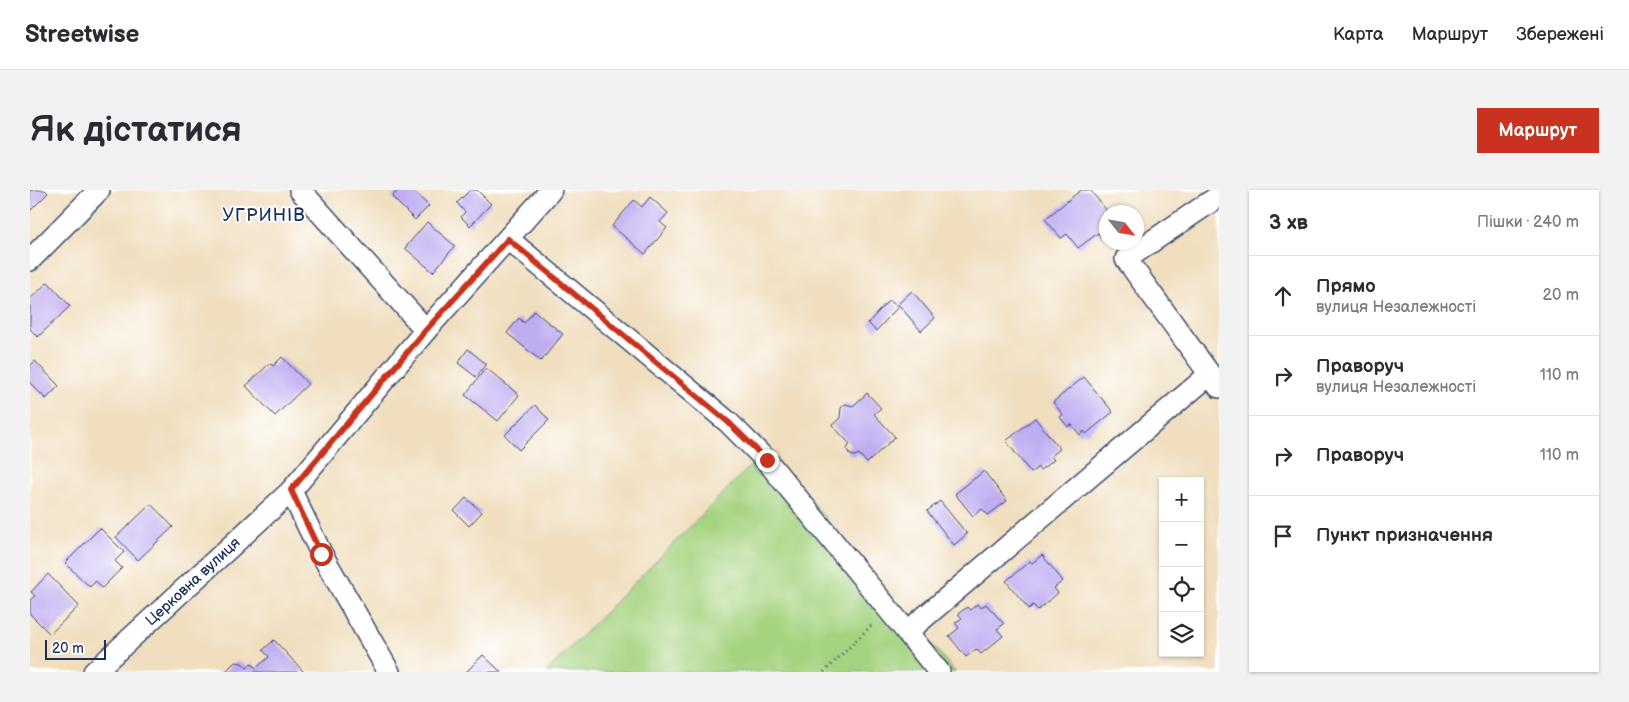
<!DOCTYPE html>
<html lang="uk">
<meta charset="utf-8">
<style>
body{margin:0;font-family:"Balsamiq Sans",sans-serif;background:#f2f2f3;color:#2b2b33}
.controls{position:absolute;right:15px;bottom:15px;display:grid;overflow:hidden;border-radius:0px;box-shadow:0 1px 4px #0004}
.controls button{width:45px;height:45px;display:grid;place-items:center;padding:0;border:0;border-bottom:1px solid #e1e1e2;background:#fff;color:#2b2b33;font:25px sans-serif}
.compass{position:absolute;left:1069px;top:15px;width:45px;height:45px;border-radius:50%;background:#fff;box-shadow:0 1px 4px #0004;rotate:121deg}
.scale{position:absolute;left:15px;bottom:12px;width:61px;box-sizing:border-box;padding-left:5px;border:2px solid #1b2f5e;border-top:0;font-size:14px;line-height:18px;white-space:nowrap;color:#1b2f5e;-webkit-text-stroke:4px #fff;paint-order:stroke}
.stop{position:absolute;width:15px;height:15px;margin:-11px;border:4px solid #c8321e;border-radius:50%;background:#fff}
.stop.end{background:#c8321e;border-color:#fff;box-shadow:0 1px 5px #0008}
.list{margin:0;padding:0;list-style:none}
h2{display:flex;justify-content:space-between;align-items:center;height:65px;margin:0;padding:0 20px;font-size:21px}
h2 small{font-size:16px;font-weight:400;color:#7c7c81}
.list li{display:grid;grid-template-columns:32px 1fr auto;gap:15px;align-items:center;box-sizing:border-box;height:80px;padding:0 20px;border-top:1px solid #e1e1e2}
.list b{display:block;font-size:19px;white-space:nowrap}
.list p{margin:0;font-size:16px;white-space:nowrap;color:#7c7c81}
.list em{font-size:16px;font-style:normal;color:#7c7c81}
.icon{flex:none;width:28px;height:28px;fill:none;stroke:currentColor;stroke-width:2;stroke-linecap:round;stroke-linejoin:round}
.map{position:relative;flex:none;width:1189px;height:482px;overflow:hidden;border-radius:0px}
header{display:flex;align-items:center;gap:30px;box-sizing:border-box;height:70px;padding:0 25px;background:#fff;border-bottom:1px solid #e1e1e2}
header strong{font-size:24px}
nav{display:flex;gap:28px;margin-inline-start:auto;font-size:18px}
.intro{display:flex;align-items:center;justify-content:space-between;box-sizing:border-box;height:120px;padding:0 30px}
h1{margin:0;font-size:35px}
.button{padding:12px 22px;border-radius:0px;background:#c8321e;color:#fff;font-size:18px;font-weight:700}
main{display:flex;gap:30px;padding:0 30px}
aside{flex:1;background:#fff;border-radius:0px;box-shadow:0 1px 4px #0004}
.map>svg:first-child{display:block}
</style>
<header>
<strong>Streetwise</strong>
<nav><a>Карта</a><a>Маршрут</a><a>Збережені</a></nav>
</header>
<div class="intro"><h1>Як дістатися</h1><a class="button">Маршрут</a></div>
<main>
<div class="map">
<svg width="1189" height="482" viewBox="0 0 1189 482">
<rect width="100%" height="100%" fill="#fff"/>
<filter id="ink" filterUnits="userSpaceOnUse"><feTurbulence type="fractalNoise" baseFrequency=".02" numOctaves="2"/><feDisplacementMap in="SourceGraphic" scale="10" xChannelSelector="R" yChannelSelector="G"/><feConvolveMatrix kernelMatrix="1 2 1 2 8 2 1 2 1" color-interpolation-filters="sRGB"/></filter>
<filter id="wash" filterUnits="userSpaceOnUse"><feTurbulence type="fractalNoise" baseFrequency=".0096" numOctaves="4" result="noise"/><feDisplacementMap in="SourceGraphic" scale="20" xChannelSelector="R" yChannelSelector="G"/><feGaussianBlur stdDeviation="1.12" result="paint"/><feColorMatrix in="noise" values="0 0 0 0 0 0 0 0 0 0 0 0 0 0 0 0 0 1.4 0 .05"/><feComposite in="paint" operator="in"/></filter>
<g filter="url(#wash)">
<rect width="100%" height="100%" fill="#f0debe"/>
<!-- green -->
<polygon fill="#a6d380" stroke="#60816f" points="737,259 925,482 516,482"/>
<g id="blocks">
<!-- building -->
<g fill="#c0adf1">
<polygon points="0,0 15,0 18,3 0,21"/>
<polygon points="368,0 382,0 399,16 385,30 362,7"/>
<polygon points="440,0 447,0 461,14 440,36 431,27 435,22 427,13"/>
<polygon points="1051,0 1060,0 1078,22 1076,43 1071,47 1068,43 1048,58 1037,44 1031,48 1015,29"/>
<polygon points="620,7 638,23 630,32 637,38 615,64 582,36 604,10 612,17"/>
<polygon points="397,32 425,56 403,82 375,58"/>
<polygon points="18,92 40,116 8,147 0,139 0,109"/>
<polygon points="882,101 905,128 891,141 868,114"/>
<polygon points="859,110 868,117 846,141 838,133"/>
<polygon points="504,121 533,144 511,171 477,143 489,128 494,133"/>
<polygon points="438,159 456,174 446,187 428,173"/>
<polygon points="252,167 278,194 245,226 216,196 240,173 243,176"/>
<polygon points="5,171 29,196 16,209 0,193 0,176"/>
<polygon points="456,178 489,205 468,231 435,205"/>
<polygon points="1054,187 1083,222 1056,244 1054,241 1050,245 1041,234 1038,237 1030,227 1033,225 1023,212"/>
<polygon points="837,203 851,218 844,224 865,247 837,273 829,264 824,266 819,264 817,259 820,254 802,235 810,228 811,218 815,214 823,216"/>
<polygon points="505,215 519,230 489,260 475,245"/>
<polygon points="1005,228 1030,259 1021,266 1024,270 1010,280 1008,277 1001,283 976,251"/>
<polygon points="954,281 977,311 958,325 952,319 943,326 925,304"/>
<polygon points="436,308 452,322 439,336 424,321"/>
<polygon points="910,311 937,344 924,355 897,321"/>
<polygon points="121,314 143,337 108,370 86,347"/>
<polygon points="70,338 94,362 85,371 92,378 72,398 66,391 60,397 35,373"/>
<polygon points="1012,365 1033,391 1024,398 1028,403 1008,420 1003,415 999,419 976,391 1000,371 1002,373"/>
<polygon points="18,384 49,416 20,444 0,424 0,410 5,406 1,402"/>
<polygon points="947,414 950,418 956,414 974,434 967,439 973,446 951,464 946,459 936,467 919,446 929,438 925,433 932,428 928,424 937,417 940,420"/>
<polygon points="244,450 274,482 195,482 205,472 212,473 217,478 221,473 226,478 239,467 233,460"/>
<polygon points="453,465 471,482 436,482"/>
</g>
</g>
</g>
<g filter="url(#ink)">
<use href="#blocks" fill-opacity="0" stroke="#3b496c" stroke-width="1"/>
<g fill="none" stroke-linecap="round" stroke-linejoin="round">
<!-- minor casing -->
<g stroke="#3b496c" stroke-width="24">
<g id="minor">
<polyline points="270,0 396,140"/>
<polyline points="1189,6 1096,69 1189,197"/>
<polyline points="478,49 698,232 737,271 877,442 1179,185"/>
<polyline points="0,70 69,0"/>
<polyline points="877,442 909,482"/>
<path id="s1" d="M64,482L261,301"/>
<polyline points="359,482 291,363 261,301 396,140 521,0"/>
</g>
</g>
<!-- path -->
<polyline stroke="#3b496c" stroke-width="3" stroke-dasharray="1 4" stroke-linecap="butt" points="794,482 844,433"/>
<!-- minor -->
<use href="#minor" stroke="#fff" stroke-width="21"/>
</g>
</g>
<g fill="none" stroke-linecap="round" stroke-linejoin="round" filter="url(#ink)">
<!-- route -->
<polyline stroke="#c8321e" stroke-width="6" points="291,364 261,300 396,140 478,49 698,232 737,270"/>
</g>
<g text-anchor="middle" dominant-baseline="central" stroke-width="4" stroke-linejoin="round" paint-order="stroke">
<!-- street labels -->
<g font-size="15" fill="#1b2f5e" stroke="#fff">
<text stroke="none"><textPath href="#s1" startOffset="134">Церковна вулиця</textPath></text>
</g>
<!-- quarter labels -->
<g font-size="18" letter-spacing="1" fill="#1b2f5e" stroke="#fff">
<text x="234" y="25">УГРИНІВ</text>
</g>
</g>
</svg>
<div class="controls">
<button>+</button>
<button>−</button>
<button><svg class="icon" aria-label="locate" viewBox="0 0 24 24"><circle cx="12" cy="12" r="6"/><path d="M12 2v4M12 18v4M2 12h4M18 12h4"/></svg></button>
<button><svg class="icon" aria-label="layers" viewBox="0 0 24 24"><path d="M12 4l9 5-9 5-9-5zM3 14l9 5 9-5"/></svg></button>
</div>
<svg class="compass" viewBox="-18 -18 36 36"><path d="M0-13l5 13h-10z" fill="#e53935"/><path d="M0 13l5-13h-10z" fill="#7c7c81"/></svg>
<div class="scale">20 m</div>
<div class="stop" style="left:291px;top:364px"></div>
<div class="stop end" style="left:737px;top:270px"></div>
</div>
<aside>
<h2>3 хв<small>Пішки · 240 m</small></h2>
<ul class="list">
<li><svg class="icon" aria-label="ahead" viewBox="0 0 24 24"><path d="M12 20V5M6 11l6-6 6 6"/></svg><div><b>Прямо</b><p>вулиця Незалежності</p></div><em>20 m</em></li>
<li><svg class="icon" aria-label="right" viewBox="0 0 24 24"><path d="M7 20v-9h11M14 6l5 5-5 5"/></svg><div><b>Праворуч</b><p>вулиця Незалежності</p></div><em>110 m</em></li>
<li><svg class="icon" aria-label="right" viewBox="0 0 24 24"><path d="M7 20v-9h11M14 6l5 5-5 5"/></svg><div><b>Праворуч</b></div><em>110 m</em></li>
<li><svg class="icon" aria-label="arrive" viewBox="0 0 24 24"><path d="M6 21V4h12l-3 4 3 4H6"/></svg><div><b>Пункт призначення</b></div></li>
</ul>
</aside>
</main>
